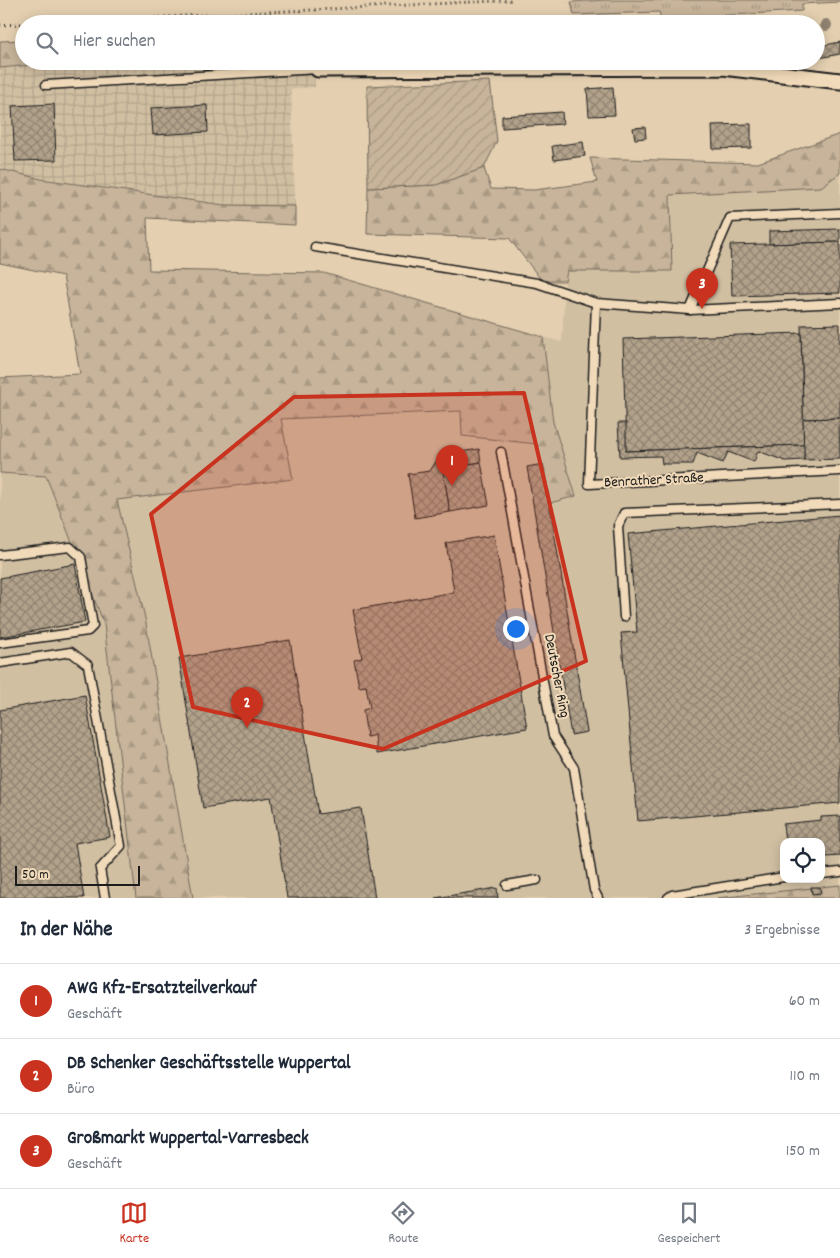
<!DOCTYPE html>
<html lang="de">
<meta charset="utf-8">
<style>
body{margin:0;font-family:Dekko,sans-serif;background:#f2f2f3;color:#1f2937}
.controls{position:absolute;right:15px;bottom:15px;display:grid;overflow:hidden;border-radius:10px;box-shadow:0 2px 12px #0003}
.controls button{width:45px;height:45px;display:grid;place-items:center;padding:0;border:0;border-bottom:1px solid #e0e1e3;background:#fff;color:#1f2937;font:25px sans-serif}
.scale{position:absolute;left:15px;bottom:12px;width:125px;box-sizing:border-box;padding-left:5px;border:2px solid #1c1c1c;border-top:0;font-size:14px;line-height:18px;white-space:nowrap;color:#1c1c1c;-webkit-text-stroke:4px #f1dab9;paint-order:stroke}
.you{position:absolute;left:515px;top:628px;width:18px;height:18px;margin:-12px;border:4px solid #fff;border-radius:50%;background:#1a73e8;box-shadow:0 0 0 8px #1a73e833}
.badge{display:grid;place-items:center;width:32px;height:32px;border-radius:50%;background:#c8321e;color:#fff;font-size:16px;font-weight:700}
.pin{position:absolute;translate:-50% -41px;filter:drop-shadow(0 1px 2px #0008)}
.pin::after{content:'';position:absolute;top:26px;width:18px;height:15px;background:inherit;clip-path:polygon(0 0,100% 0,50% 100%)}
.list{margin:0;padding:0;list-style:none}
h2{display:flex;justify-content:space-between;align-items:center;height:65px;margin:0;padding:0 20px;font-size:21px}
h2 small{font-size:16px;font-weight:400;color:#747a83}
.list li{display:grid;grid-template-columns:32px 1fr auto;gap:15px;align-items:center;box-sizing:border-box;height:75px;padding:0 20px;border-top:1px solid #e0e1e3}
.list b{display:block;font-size:19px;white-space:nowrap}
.list p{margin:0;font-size:16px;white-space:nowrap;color:#747a83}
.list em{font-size:16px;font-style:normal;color:#747a83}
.icon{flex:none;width:28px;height:28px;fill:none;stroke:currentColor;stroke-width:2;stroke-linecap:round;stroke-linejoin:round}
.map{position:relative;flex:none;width:840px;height:898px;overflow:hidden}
.search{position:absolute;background:#fff;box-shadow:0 2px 12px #0003;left:15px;right:15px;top:15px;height:55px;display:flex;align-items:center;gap:12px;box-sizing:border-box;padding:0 18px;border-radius:28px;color:#747a83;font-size:19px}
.sheet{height:290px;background:#fff}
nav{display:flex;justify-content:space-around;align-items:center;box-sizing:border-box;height:70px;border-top:1px solid #e0e1e3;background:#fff;font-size:14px;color:#747a83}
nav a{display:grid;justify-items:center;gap:2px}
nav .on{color:#c8321e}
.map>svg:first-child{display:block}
</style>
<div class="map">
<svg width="840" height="898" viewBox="0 0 840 898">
<defs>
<pattern id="industrial-grid" width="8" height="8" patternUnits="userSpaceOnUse" patternTransform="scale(1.25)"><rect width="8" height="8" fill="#d1bfa2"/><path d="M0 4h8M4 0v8" fill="none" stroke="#b3a48b"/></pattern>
<pattern id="grass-tufts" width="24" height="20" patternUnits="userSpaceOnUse" patternTransform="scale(1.25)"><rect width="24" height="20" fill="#c7b49a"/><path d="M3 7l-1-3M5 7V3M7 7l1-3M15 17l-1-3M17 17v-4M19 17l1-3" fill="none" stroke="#aa9a84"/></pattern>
<pattern id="forest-firs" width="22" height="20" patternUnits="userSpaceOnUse" patternTransform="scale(1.25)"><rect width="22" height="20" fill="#c7b49a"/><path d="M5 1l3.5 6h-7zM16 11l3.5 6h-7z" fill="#aa9a84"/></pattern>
<pattern id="garden-furrows" width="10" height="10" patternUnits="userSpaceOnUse" patternTransform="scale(1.25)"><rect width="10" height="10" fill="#c7b49a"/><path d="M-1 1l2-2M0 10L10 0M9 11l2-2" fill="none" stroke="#aa9a84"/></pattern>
<pattern id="building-cross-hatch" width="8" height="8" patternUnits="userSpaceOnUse" patternTransform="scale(1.25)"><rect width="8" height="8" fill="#b2a28b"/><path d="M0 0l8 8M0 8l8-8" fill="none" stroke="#908371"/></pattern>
</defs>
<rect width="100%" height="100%" fill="#e4cfb0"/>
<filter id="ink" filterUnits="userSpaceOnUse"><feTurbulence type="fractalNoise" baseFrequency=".02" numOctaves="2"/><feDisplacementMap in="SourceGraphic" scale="10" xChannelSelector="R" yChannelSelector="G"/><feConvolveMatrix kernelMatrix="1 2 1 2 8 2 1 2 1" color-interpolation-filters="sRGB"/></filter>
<g filter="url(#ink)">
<!-- built -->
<g fill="#d1bfa2" fill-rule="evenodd">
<path d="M840,173V898H193L145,618L117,500L292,479L281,419L461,411L462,436L537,444L550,503L576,496L553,422L543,337L562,342L565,281L567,271H671L670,195L821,187ZM784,842H821V879H784Z"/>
<polygon points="0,473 46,476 104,624 136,898 0,898"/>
</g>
<!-- industrial -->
<polygon fill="url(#industrial-grid)" points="74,61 314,61 315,87 291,89 295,206 224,205 41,179 0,169 0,68"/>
<!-- grass -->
<polygon fill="url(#grass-tufts)" stroke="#72685b" points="605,0 840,0 840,2 802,4 802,11 661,19 659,12 574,15 571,2"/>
<!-- forest -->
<g fill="url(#forest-firs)" stroke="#72685b">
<polygon points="24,40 24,61 74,61 0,68 0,41"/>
<polygon points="840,134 840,173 821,187 670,195 672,271 567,271 565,281 542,281 509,238 367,234 368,188 435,185 484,168 491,189 534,190 597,182 590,158 758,163"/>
<polygon points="0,169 41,179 224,205 295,206 295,225 147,218 149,270 324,273 543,337 553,422 576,496 550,503 537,444 462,436 461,411 281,419 293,479 117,500 145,618 193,898 136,898 104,624 46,476 0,473 0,378 80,374 63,276 0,263"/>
<polygon points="840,885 840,898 717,898"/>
</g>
<!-- garden -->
<polygon fill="url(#garden-furrows)" stroke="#72685b" points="490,81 497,141 484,168 436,185 368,188 367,86"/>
<!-- building -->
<g fill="url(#building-cross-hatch)" stroke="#1c1c1c">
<polygon points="840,42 840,54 819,58 816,47"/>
<polygon points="202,61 210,61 210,69 203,70"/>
<polygon points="212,61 240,61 240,68 212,69"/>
<polygon points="613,87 615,115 589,116 587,89"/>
<polygon points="54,104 56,160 15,161 12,106"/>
<polygon points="207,105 208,132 153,135 151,108"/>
<polygon points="562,112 563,124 502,128 502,116"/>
<polygon points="751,124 751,148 713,149 712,125"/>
<polygon points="645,127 646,138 635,139 633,128"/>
<polygon points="583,142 585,156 554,160 552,146"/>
<polygon points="840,229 840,242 769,244 769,231"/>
<polygon points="840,242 840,293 732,296 730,245"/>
<polygon points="840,324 840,418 803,419 801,325"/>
<polygon points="801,333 804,445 626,451 623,339"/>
<polygon points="839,418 840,459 804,460 803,419"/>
<polygon points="618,423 626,423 626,451 804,445 804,460 785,461 758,451 754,462 728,452 723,463 697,453 693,464 662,464 661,456 620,457"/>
<polygon points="479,449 481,462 443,469 450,512 415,518 408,474 430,471 440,455"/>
<polygon points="481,462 489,505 450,512 443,469"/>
<polygon points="543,464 587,732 571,735 527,467"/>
<polygon points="840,515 840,803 638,821 621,633 637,632 628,534"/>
<polygon points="494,535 527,728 377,754 375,735 367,737 363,710 370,708 366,686 359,687 354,660 362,658 353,610 454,592 446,543"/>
<polygon points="75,564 85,622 0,637 0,578"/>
<polygon points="290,640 318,814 361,808 375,898 287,898 271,797 203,808 179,658"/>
<polygon points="85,695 110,837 75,843 84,898 0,898 0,710"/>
<polygon points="840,816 840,856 826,857 826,854 821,854 821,842 785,842 783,824 821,820 821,817"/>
<polygon points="811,887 820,887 821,893 812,894"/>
<polygon points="497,888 498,898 435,898"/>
</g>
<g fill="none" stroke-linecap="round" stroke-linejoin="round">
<!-- lane casing -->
<g stroke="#1c1c1c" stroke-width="11">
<g id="lane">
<polyline points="46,85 318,69"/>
<polyline points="315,247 537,283 596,303 690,310 730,218 840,213"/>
<polyline points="596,303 589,484 840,471"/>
<polyline points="690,310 840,303"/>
<polyline points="501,452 553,736 574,768 594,890 598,898"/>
<polyline points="0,555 70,547 81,557 93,626 88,631 0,643"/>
<polyline points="624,617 618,526 624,513 840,504"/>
<polyline points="0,663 71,652 88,665 121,846 100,869 105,898"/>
<polyline points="821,874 840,872"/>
<polyline points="507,885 537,880"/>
<polyline points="668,898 672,895 784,877"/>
</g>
</g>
<!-- street casing -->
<g stroke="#1c1c1c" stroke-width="19">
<polyline id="street" points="318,69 723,67 840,81"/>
</g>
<!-- path -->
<polyline stroke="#1c1c1c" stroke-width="3" stroke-dasharray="1 4" stroke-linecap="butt" points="0,25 514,0"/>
<!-- lane -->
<use href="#lane" stroke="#f1dab9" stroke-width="8"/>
<!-- street -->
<use href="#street" stroke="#f1dab9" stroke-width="15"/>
</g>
<!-- trees -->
<circle fill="#8e8170" cx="826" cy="25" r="6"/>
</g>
<!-- marked area -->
<path fill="#c8321e" fill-opacity="0.2" stroke="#c8321e" stroke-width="4" stroke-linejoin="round" d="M524,393L586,661L383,749L193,707L151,514L294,397Z"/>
<g text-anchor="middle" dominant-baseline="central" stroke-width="4" stroke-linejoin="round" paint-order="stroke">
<!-- street labels -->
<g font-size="15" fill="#1c1c1c" stroke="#f1dab9">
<text transform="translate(654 481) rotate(-3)">Benrather Straße</text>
<text transform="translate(556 676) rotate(79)">Deutscher Ring</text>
</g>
</g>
</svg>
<div class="controls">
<button><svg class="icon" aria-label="locate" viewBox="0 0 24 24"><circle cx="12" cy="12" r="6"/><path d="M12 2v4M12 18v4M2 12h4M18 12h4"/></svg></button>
</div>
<div class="scale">50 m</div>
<div class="you"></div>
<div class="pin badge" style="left:452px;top:486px">1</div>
<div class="pin badge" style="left:247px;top:728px">2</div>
<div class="pin badge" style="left:702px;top:309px">3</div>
<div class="search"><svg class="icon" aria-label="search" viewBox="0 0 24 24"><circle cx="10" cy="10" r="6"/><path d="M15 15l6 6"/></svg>Hier suchen</div>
</div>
<section class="sheet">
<h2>In der Nähe<small>3 Ergebnisse</small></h2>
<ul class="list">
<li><span class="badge">1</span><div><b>AWG Kfz-Ersatzteilverkauf</b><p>Geschäft</p></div><em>60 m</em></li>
<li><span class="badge">2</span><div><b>DB Schenker Geschäftsstelle Wuppertal</b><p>Büro</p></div><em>110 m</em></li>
<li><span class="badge">3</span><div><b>Großmarkt Wuppertal-Varresbeck</b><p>Geschäft</p></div><em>150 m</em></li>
</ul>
</section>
<nav>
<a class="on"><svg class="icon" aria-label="map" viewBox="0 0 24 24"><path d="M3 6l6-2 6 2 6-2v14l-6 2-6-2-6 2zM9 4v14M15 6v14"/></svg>Karte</a>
<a><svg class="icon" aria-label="directions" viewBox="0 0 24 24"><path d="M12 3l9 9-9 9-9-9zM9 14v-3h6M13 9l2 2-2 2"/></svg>Route</a>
<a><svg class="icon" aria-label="saved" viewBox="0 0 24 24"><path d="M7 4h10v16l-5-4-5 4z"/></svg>Gespeichert</a>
</nav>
